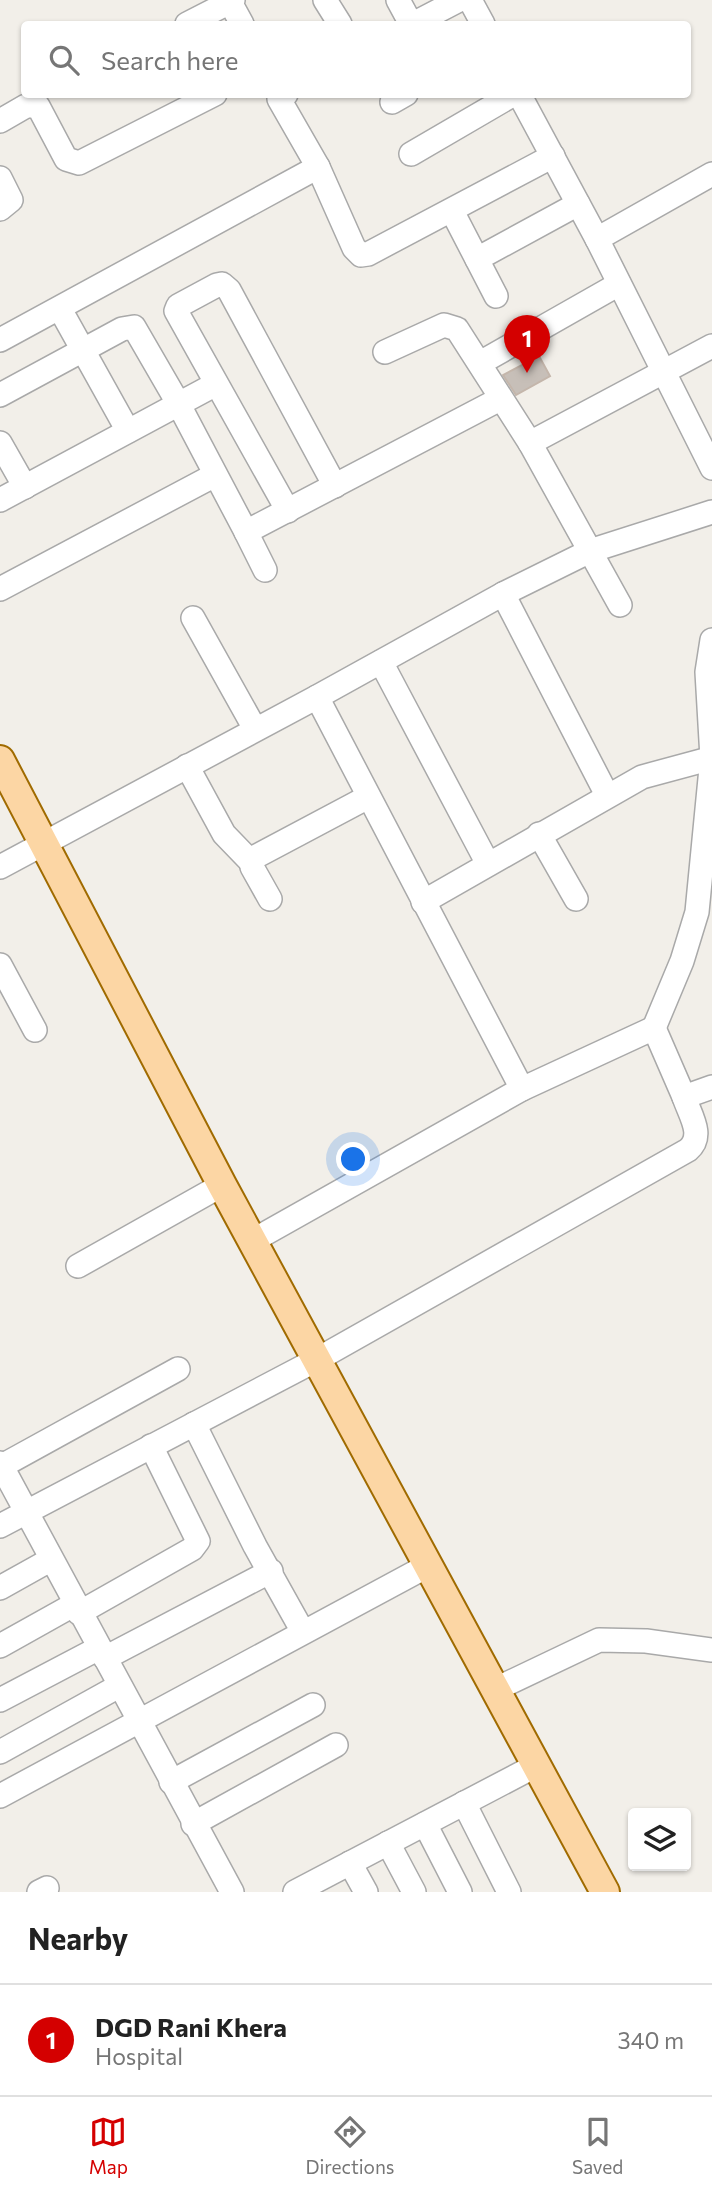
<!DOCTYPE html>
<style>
body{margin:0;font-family:Commissioner,sans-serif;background:#f2f2f2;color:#222}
.controls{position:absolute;right:21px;bottom:21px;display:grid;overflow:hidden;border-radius:7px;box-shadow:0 2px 5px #0004}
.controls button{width:63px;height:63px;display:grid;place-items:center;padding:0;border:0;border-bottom:2px solid #e0e0e0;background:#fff;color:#222;font:35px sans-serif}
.you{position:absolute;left:354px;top:1160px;width:24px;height:24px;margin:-18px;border:5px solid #fff;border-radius:50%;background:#1a73e8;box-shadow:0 0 0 10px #1a73e833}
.badge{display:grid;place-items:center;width:46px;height:46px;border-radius:50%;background:#d40000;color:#fff;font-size:23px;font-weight:700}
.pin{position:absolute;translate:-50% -58px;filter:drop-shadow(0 2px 4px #0008)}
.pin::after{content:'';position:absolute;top:37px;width:24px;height:21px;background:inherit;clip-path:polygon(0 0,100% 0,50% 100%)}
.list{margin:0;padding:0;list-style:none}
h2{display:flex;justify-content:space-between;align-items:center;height:91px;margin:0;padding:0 28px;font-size:30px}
h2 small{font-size:23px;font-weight:400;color:#767676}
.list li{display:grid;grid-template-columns:46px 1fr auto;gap:21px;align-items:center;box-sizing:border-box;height:112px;padding:0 28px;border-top:2px solid #e0e0e0}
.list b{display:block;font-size:26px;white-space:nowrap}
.list p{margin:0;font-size:23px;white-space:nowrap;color:#767676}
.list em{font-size:23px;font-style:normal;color:#767676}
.icon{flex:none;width:38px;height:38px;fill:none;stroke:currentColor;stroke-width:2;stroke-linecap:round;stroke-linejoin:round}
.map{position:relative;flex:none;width:712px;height:1892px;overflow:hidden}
.search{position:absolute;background:#fff;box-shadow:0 2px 5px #0004;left:21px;right:21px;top:21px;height:77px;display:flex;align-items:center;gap:18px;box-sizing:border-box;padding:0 24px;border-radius:7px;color:#767676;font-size:26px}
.sheet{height:203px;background:#fff}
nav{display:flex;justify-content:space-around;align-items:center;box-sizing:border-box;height:98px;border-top:2px solid #e0e0e0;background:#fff;font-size:19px;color:#767676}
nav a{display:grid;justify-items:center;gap:4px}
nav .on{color:#d40000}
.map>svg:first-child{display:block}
</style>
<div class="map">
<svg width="712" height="1892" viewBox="0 0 712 1892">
<rect width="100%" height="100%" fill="#f2efe9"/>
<!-- building -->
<polygon fill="#c7bfb8" stroke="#c4b6ab" stroke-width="2" points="539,356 550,376 516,395 503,375"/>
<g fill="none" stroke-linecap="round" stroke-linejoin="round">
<!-- minor casing -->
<g stroke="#a9a9a9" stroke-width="26">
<g id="minor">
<polyline points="233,0 230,2 242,24"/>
<polyline points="325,0 340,24"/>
<polyline points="398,0 411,24"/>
<polyline points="470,0 483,24"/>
<polyline points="187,24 230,2"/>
<polyline points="413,24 459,0"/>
<polyline points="286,94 279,99 318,167 354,248 361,255 368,254 553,156"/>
<polyline points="519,94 597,239 712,468"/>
<polyline points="392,102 406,94"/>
<polyline points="0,121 26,106 38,106 66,159 79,163 215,94"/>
<polyline points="411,154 514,94"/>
<polyline points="0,178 11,200 0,209"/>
<polyline points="452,211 496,296"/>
<polyline points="597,239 712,174"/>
<polyline points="477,259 578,204"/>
<polyline points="60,309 128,431"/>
<polyline points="0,340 318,167"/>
<polyline points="385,352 444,325 457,329 530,443 620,605"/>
<polyline points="480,363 619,284"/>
<polyline points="0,395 122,329 134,327 178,403 246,532 500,399"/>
<polyline points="0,443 25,487"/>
<polyline points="530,443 712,346"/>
<polyline points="0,500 216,384"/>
<polyline points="288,511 176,311 178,306 217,285 222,284 229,290 335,486"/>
<polyline points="246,532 265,570"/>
<polyline points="0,589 215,475"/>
<polyline points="503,594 607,795"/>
<polyline points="193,618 255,729"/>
<polyline points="381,662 488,864"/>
<polyline points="317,697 522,1089 654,1028 684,1097 712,1087"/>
<polyline points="187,766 224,834 252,863"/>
<polyline points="539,834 576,899"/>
<polyline points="0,867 317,697 503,594 590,551 712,512"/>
<polyline points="270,899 252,867 253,858 368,797"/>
<polyline points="423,902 642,777 712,758"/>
<polyline points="0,965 35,1030"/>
<polyline points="654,1028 682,961 697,912 712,758 707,672 712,640"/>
<polyline points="252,1241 522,1089"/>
<polyline points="78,1266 222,1185"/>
<polyline points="194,1424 255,1546 303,1632"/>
<polyline points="0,1463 232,1892"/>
<polyline points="0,1467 178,1369"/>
<path d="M0,1526L318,1359L688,1150C705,1136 690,1115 684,1097"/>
<polyline points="0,1588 50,1560"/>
<polyline points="79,1613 192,1549 198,1541 151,1446"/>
<polyline points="0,1646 75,1604"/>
<polyline points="105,1658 271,1571"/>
<polyline points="496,1689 599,1640 646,1641 712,1650"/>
<polyline points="0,1700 99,1648"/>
<polyline points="0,1752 119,1686"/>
<polyline points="171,1782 313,1705"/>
<polyline points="0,1796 429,1565"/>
<polyline points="464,1803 509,1892"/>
<polyline points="193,1824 336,1745"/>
<polyline points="425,1824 460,1892"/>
<polyline points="388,1843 414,1892"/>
<polyline points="350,1863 366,1892"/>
<polyline points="39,1892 47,1888"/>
<polyline points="295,1892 537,1765"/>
</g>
</g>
<!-- major casing -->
<g stroke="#a06b00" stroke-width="32">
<polyline id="major" points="0,760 222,1185 605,1892"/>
</g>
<!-- minor -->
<use href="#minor" stroke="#fff" stroke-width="23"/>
<!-- major -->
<use href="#major" stroke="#fcd6a4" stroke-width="28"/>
</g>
</svg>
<div class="controls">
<button><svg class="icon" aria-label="layers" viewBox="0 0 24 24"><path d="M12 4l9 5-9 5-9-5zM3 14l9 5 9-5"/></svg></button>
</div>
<div class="you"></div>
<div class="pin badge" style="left:527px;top:373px">1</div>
<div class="search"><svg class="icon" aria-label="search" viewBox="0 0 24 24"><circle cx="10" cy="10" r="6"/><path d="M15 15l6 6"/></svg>Search here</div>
</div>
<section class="sheet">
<h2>Nearby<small></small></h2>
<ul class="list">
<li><span class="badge">1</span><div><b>DGD Rani Khera</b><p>Hospital</p></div><em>340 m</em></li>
</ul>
</section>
<nav>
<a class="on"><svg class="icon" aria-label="map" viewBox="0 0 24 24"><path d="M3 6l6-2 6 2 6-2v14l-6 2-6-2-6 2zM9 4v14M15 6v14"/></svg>Map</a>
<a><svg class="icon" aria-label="directions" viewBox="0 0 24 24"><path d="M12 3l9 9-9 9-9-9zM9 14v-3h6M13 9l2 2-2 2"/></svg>Directions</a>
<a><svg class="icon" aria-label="saved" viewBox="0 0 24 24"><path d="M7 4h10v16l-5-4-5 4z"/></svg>Saved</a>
</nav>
